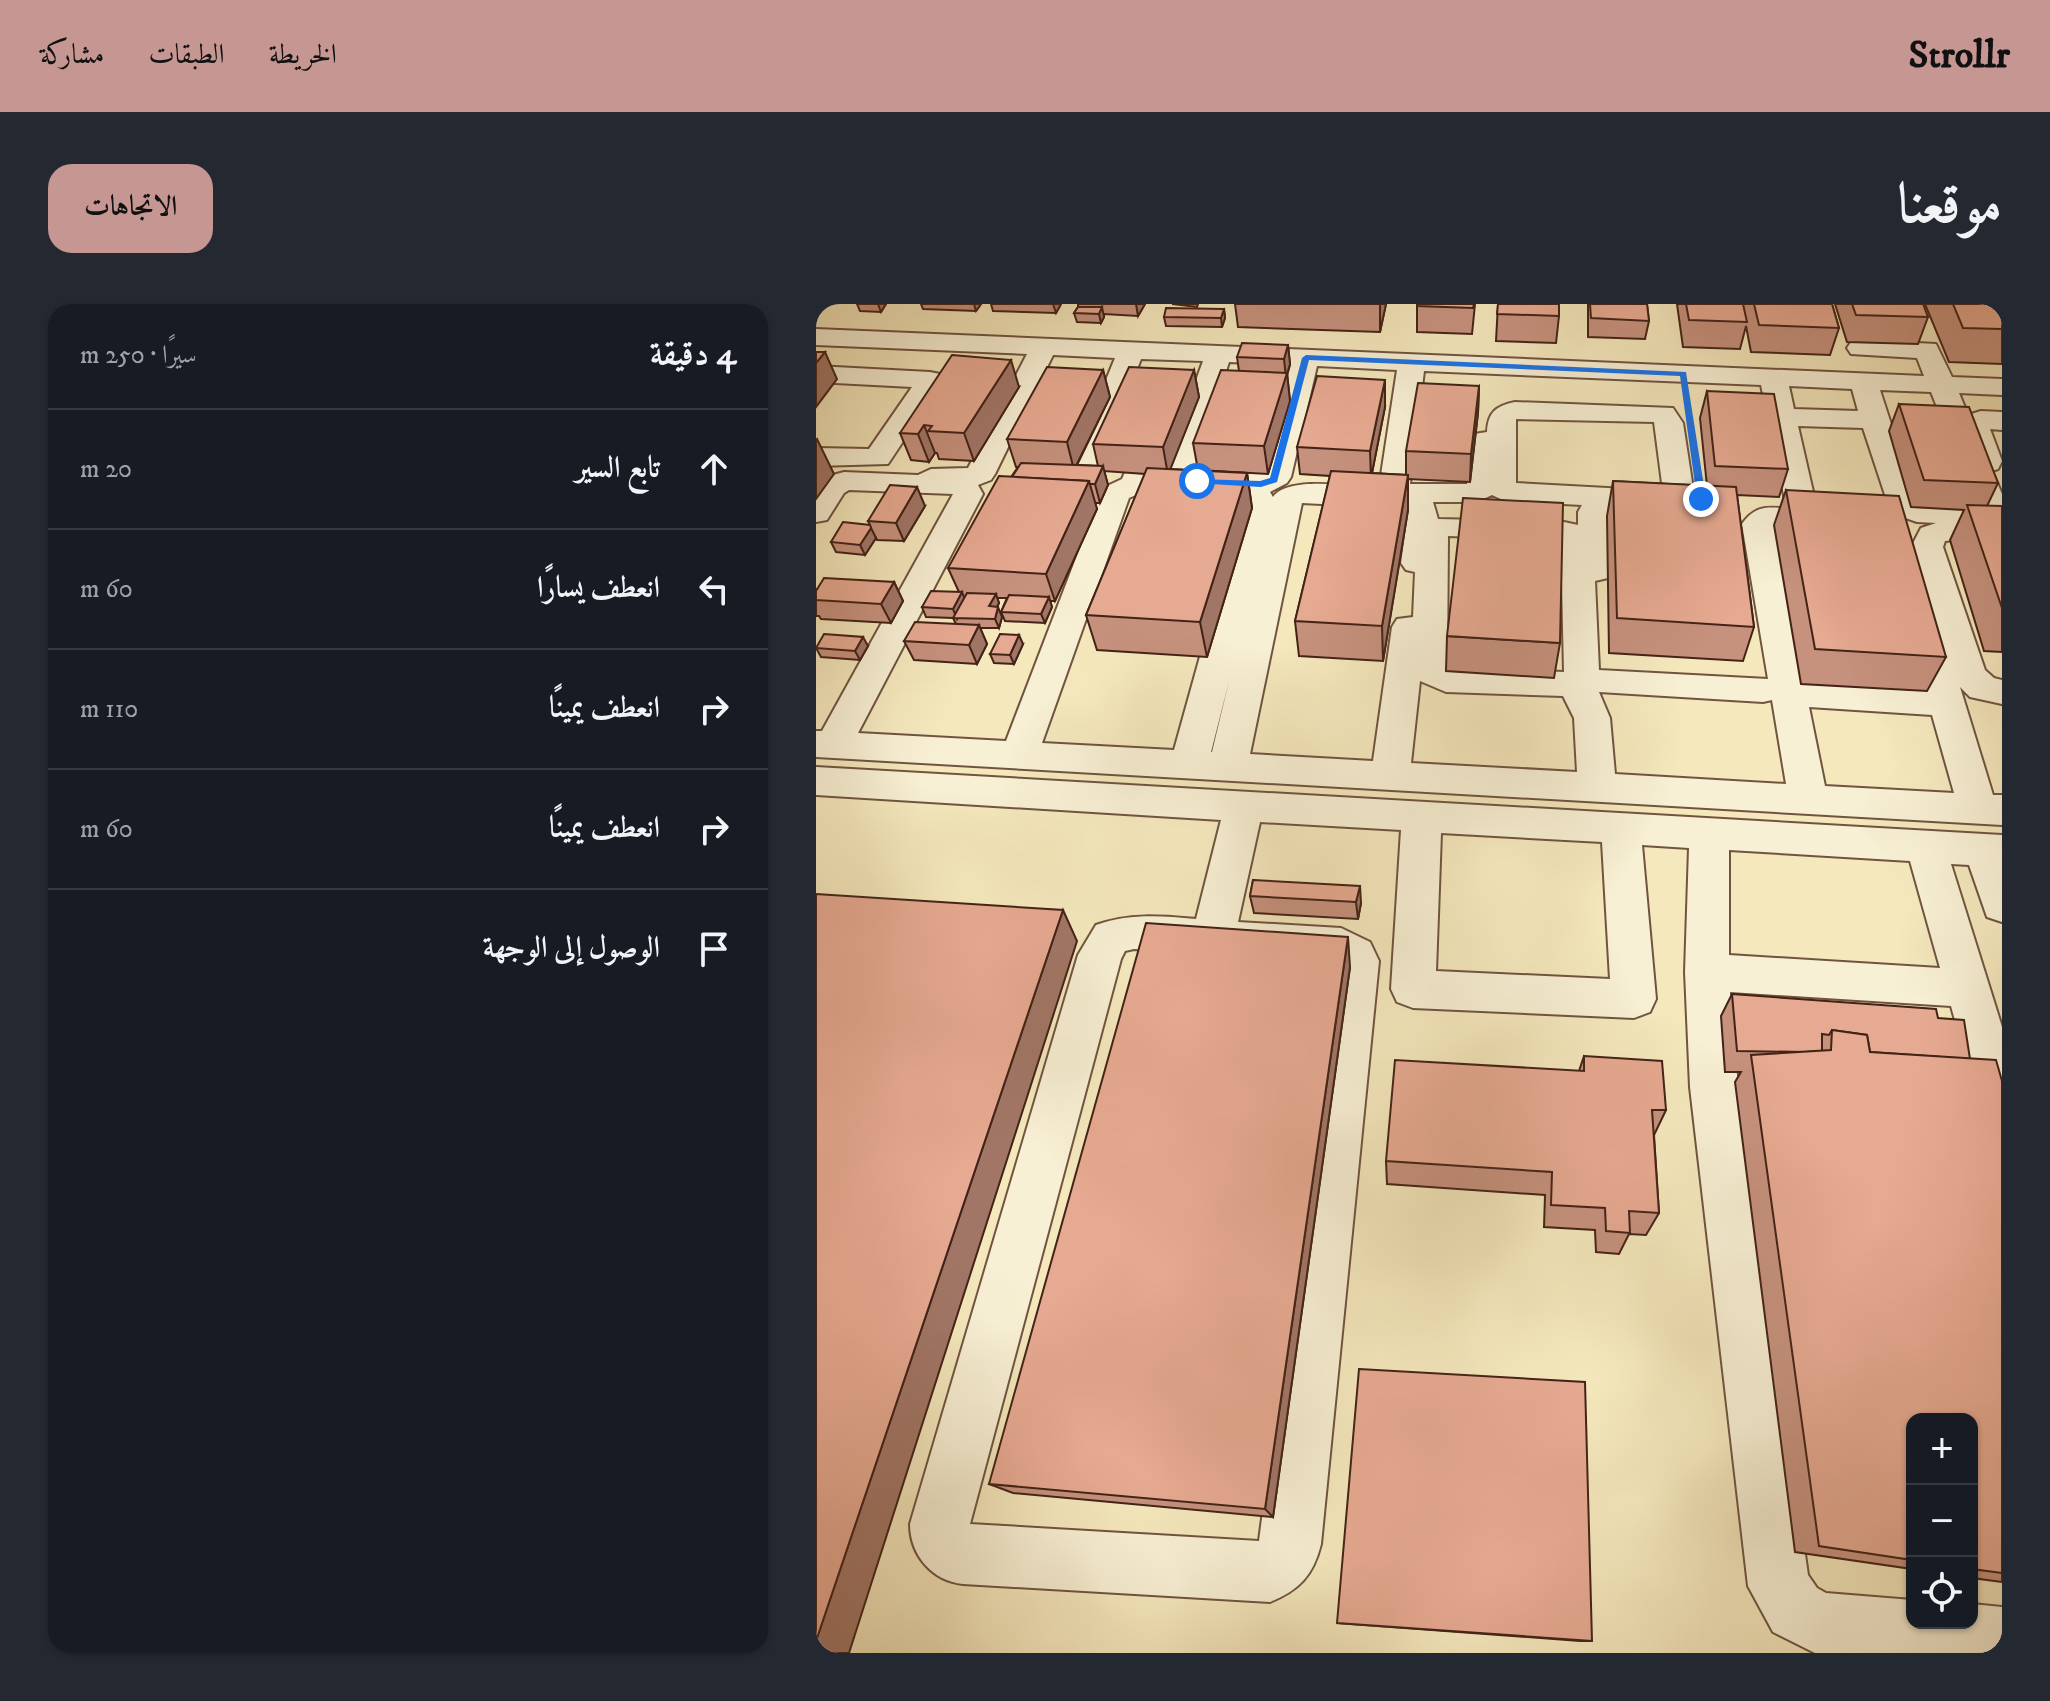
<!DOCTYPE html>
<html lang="ar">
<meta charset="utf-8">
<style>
body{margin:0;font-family:"IM FELL DW Pica",Amiri,serif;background:#242831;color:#f1f3f6;direction:rtl}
.controls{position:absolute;right:24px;bottom:24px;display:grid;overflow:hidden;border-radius:16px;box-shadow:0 2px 6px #0004}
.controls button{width:72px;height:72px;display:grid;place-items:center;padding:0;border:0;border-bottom:2px solid #363941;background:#171b24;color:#f1f3f6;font:40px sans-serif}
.stop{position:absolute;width:24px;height:24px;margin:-18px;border:6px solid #1a73e8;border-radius:50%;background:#fff}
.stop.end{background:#1a73e8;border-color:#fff;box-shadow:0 2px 8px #0008}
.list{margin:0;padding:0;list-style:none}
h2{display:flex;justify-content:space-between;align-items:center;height:104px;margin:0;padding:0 32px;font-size:34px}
h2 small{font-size:26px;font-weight:400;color:#9ea1a6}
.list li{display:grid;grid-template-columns:52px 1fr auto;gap:24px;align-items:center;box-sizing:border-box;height:120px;padding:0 32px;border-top:2px solid #363941}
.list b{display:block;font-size:30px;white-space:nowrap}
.list em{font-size:26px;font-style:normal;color:#9ea1a6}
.icon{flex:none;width:44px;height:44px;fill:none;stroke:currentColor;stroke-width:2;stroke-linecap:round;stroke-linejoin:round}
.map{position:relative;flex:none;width:1186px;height:1349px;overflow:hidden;direction:ltr;border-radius:24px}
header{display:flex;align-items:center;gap:48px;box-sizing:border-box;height:112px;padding:0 40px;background:#c59692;color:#111}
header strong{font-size:38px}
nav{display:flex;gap:44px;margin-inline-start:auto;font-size:28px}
.intro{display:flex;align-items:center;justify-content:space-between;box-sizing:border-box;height:192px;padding:0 48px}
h1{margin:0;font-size:56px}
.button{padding:20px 36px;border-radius:24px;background:#c59692;color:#111;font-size:28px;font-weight:700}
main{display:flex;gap:48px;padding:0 48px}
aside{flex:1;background:#171b24;border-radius:24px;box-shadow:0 2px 6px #0004}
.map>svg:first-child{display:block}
</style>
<header>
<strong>Strollr</strong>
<nav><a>الخريطة</a><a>الطبقات</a><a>مشاركة</a></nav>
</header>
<div class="intro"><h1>موقعنا</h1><a class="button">الاتجاهات</a></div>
<main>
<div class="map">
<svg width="1186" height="1349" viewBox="0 0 1186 1349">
<rect width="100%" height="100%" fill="#f5e8bd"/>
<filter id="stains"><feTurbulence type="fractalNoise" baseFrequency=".0025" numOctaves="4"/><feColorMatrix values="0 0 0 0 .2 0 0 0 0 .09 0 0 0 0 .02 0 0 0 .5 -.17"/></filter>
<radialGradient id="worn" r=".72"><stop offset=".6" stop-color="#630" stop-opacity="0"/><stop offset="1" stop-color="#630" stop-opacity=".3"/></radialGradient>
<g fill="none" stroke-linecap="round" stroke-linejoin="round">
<!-- minor casing -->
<g stroke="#705440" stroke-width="4">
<g id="minor">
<path d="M0,25L1108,72L1101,54L1035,50L1031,44L1035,38L1044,36L1120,40L1136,73L1186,75V91L1143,89L1152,111L1165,107L1186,108V126L1174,125L1186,157L1182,165L1176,167L1186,190V216L1174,219L1179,226L1174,233L1129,237L1127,243L1169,366L1178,374L1186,376V400L1154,393L1144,383L1177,491H1186V521L0,453V427H6L137,190L33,186L28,189L11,216L0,218V186L6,177L17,171L28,168L102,171L115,165L152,164L211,50L0,41ZM237,51L299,54L254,164L207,168L203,174L207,180L253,184L278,176L325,55L387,57L349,163L309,168L306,175L289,183L285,189L190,437L42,429L167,190L162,181L175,176L179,170ZM413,58L475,61L446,169L412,170L399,177L371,175L377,168ZM501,62L581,66L563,184C538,183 473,171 457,193L454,188L471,179L475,173ZM608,67L945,81L969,196L976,205C953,203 940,200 926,220L952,375L783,366L779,277L792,274L796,267L793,213L854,214L865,212L869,205L867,201L878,191L867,119L857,104L699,98C680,102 672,108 671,128L658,130L654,136L651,180H594ZM973,82L1036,85L1042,107L978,105ZM1064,86L1115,88L1160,201L1106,200L1100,197ZM700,115L838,118L847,187L700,179ZM982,122L1047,124L1075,209L1101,218L1120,219L1105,224L1095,243L1113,301L1105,299L1093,302L1088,310L1109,385L989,378L958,222L1019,226L1030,224L1035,217L1032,213L1039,212L1043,205L1039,198L998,192ZM320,191L427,198L358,446L226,439L313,194ZM676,191L689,197L766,201L762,208V221L748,218L622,215L617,198H661ZM486,199L584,204L592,209L585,259L590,266L599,268L597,313L581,315L576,323L557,457L434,450ZM632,232L745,236L748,368L637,364L631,361ZM413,377L396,448H395ZM604,377L630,388L747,392L758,414L761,468L595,459ZM783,388L947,398L956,396L970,480L799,470L794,414ZM993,403L1116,411L1138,489L1009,482Z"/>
<polygon points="0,62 114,68 124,70 128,76 72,160 0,162 0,144 53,145 96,83 0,78"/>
<path d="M0,463L1186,531V618L1171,613L1153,561L1135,560L1186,723V820L1169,814L1162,799L1135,702L914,688L922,783L992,1271L1001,1284L1010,1289L1096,1296V1319H1156V1300L1186,1303V1349H999L957,1328L932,1282L874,783L869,668L873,544L826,541L840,695L834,708L818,714L597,704L581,698L575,685L585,526L444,518L422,618L525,624L554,638L563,657L505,1240C497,1272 483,1286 454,1298L147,1280C116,1277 94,1251 94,1220L262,651L280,621C314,609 345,612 380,615L405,516L0,491ZM625,529L786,538L794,675L620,667ZM913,546L1094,557L1124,664L913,651ZM318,645L519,660L443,1237L154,1220L305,655L309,647Z"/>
</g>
</g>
<!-- minor -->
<use href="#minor" fill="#f8f0d4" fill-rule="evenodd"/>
</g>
<!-- wall -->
<g fill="#c6917d" stroke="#432317" stroke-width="2">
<polygon points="41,0 70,0 65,8 44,7"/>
<polygon points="105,0 165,0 160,7 107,5"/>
<polygon points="175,0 245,0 240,9 177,7"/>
<polygon points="262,0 329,0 322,12 288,10 288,13 285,19 261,18 258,9 262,3"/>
<polygon points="356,0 382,0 381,3"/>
<polygon points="419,0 570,0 564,28 422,23"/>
<polygon points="601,0 659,0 656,30 601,28"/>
<polygon points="682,0 743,12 740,39 680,37"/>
<polygon points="772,0 831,0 833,17 829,35 772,33"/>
<polygon points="861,0 1016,0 1023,24 1014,51 935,48 930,22 924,45 867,43"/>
<polygon points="1019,0 1107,0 1112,13 1102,40 1031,38"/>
<polygon points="1109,0 1186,0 1186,60 1133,58"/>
<polygon points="408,5 409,14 406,23 350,22 348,13"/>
<polygon points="472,41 474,60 471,69 474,97 452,170 382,166 377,139 423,67 421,53"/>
<polygon points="287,66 294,93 261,161 282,162 277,140 378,66 383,93 354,165 431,169 436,204 391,353 281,346 270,311 329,170 288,167 292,181 284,199 279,199 281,205 239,297 234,297 236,303 229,319 189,317 185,308 191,294 181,294 183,299 181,303 186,313 183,324 164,324 171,340 161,360 98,356 88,337 140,320 137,314 110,313 106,303 143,288 132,264 202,163 200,163 191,135"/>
<polygon points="663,82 662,109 654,178 592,175 592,206 567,357 483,352 479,317 514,172 484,170 481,143 569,103 556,169 590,171 590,147"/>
<polygon points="203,83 158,157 123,155 121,149 119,149 113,158 95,156 84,129"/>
<polygon points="891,87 972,165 963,193 921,191 938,323 927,357 793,349 791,212 797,177 891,182 884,114"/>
<polygon points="1083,100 1182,179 1171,202 1186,202 1186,348 1168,347 1134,236 1148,206 1095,203 1073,127"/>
<polygon points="970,186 1130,353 1111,387 985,380 958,221"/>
<polygon points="109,202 88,237 61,236 60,234 49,251 20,248 15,238 54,221 52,217"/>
<polygon points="78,278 87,297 75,319 5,315 3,312 0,312 0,285"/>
<polygon points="631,332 744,339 738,374 630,367"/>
<polygon points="207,340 198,360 178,359 174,350"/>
<polygon points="52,342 44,356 5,353 0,344"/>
<polygon points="437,576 545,599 542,615 438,609 434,592"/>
<polygon points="534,663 457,1213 197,1189 173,1180"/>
<polygon points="916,690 1122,714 1154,755 1186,777 1186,1278 1156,1274 1156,1115 1096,1115 1096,1265 979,1248 919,778 925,768 909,768 905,712"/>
<polygon points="768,752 850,806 838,831 843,909 830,931 813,930 803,950 780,948 779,926 728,923 729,891 571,880 570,857 763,767"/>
<polygon points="521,1319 776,1337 764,1337"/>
</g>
<!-- shaded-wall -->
<g fill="#a17666" stroke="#432317" stroke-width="2">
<polygon points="62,0 70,0 65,8"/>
<polygon points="158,0 165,0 160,7"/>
<polygon points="237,0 245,0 240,9"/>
<polygon points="320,0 329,0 322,12"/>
<polygon points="564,0 570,0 564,28"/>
<polygon points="286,3 288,13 285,19 283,10"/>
<polygon points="408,5 409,14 406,23 405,14"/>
<polygon points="472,41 474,60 470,74 468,55"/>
<polygon points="9,48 21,75 0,103 0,59"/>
<polygon points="195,56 203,83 158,157 148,129"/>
<polygon points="287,66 294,93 258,166 251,138"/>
<polygon points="378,66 383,93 352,171 347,143"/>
<polygon points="471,69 474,97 452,170 448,142"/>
<polygon points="569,76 569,103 555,174 554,147"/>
<polygon points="663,82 662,109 654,178 655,150"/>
<polygon points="108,121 119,149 113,158 102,130"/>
<polygon points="1,135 18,170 0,195 0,136"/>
<polygon points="287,162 292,181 284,199 279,180"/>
<polygon points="431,169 436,204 391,353 384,318"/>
<polygon points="592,171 592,206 567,357 566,322"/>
<polygon points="273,177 281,205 239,297 230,270"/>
<polygon points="101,183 109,202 88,237 80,219"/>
<polygon points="55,224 60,234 49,251 44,241"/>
<polygon points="78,278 87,297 75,319 65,300"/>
<polygon points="146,288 150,298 141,315 137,305"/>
<polygon points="180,290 183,299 177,311 173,302"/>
<polygon points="233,293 236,303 229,319 225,310"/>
<polygon points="182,303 186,313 183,324 179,315"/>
<polygon points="163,321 171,340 161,360 153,341"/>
<polygon points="203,331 207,340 198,360 194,351"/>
<polygon points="47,333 52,342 44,356 39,347"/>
<polygon points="544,582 545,599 542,615 540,598"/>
<polygon points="247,606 261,637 33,1349 0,1349 0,1337"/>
<polygon points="532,633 534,663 457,1213 449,1205"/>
</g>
<!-- building -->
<g fill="#e6a991" stroke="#432317" stroke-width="2">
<polygon points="601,0 658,0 657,4 601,2"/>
<polygon points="682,0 743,0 743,12 681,10"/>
<polygon points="774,0 831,0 833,17 775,14"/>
<polygon points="870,0 927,0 931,18 873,16"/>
<polygon points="938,0 1016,0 1023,24 943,21"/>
<polygon points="1036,0 1107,0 1112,13 1040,11"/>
<polygon points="1137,0 1186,0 1186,25 1147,24"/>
<polygon points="262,3 286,3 283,10 258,9"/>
<polygon points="350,4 408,5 405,14 348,13"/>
<polygon points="426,39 472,41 468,55 421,53"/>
<polygon points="0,48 9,48 0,59"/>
<polygon points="136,51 195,56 148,129 112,127 116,122 108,121 102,130 84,129"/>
<polygon points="231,63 287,66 251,138 191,135"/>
<polygon points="313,63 378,66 347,143 277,140"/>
<polygon points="405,66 471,69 448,142 377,139"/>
<polygon points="501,72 569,76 554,147 481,143"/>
<polygon points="602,79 663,82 655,150 590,147"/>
<polygon points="891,87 958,90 972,165 899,162"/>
<polygon points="1083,100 1153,103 1182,179 1108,176"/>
<polygon points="205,159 287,162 279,180 274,180 273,177 196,173"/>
<polygon points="331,164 431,169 384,318 270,311"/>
<polygon points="515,167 592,171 566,322 479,317"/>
<polygon points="183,172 273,177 230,270 132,264"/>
<polygon points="797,177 920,183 938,323 801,314"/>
<polygon points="74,181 101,183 80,219 52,217"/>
<polygon points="970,186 1083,192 1130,353 999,345"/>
<polygon points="647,194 747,199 744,339 631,332"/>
<polygon points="1151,201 1186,202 1186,304"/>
<polygon points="27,218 54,221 55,224 44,241 15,238"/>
<polygon points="8,274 78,278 65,300 0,296 0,287"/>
<polygon points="115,287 146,288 137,305 106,303"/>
<polygon points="151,289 180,290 173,302 182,303 179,315 137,314"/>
<polygon points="193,291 233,293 225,310 185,308"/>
<polygon points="99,318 163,321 153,341 88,337"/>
<polygon points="8,330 47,333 39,347 0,344"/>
<polygon points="184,330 203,331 194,351 174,350"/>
<polygon points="437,576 544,582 540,598 434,592"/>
<polygon points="0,590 247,606 0,1337"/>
<polygon points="330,619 532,633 449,1205 173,1180"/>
<polygon points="916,690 1120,705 1122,714 1148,716 1154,755 1054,748 1051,731 1016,726 1013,731 1006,730 1006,747 988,748 921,747"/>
<polygon points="1016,726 1051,731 1054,748 1180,756 1186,777 1186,1269 1156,1265 1156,1115 1096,1115 1096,1256 1003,1242 935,751 1015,746"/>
<polygon points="768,752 846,757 850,806 836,806 843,909 813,907 814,929 790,927 789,904 735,901 736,868 570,857 579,756 768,767"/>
<polygon points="543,1065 769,1078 776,1337 521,1319"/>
</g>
<!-- route -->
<polygon fill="#1a73e8" points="490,51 870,68 890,195 885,198 881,195 864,72 493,56 461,178 445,183 378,179 381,175 444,177 454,174 486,54"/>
<rect width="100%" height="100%" filter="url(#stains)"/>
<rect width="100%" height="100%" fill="url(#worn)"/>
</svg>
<div class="controls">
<button>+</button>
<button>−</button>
<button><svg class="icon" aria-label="locate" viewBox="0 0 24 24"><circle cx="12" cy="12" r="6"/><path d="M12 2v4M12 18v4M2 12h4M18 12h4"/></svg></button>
</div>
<div class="stop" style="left:381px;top:177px"></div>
<div class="stop end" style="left:885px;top:195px"></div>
</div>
<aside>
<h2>4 دقيقة<small>سيرًا · 250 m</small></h2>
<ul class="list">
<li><svg class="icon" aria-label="ahead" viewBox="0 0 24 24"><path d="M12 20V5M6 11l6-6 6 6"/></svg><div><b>تابع السير</b></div><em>20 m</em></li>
<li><svg class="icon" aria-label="left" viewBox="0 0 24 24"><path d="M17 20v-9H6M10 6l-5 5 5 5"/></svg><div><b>انعطف يسارًا</b></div><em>60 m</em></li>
<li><svg class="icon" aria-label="right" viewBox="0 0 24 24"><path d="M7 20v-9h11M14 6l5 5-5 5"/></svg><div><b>انعطف يمينًا</b></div><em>110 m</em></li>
<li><svg class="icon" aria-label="right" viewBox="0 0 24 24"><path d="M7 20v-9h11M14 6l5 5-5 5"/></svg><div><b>انعطف يمينًا</b></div><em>60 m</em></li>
<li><svg class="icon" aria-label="arrive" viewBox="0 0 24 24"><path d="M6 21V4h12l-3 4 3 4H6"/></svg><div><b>الوصول إلى الوجهة</b></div></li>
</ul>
</aside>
</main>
